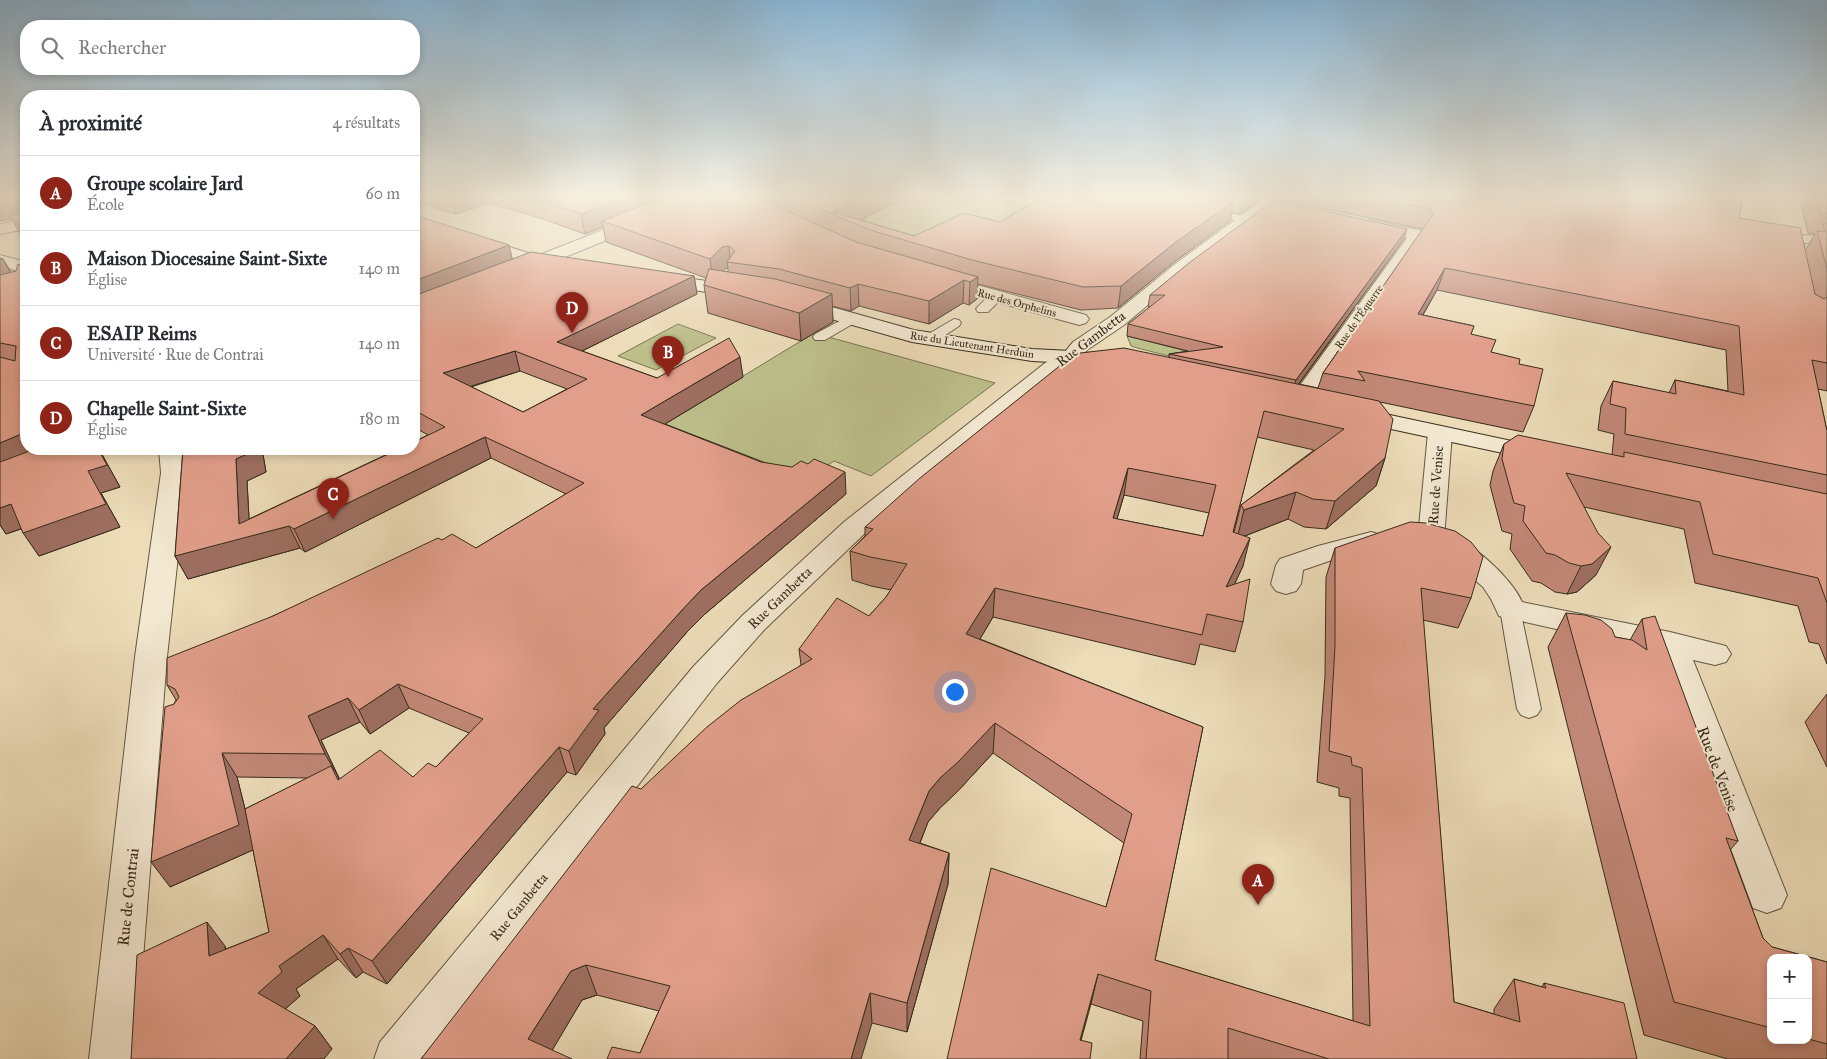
<!DOCTYPE html>
<html lang="fr">
<meta charset="utf-8">
<style>
body{margin:0;font-family:"IM FELL Great Primer",serif;background:#f2f2f3;color:#2b2b33}
.controls{position:absolute;right:15px;bottom:15px;display:grid;overflow:hidden;border-radius:10px;box-shadow:0 2px 8px #0003}
.controls button{width:45px;height:45px;display:grid;place-items:center;padding:0;border:0;border-bottom:1px solid #e1e1e2;background:#fff;color:#2b2b33;font:25px sans-serif}
.you{position:absolute;left:954px;top:691px;width:18px;height:18px;margin:-12px;border:4px solid #fff;border-radius:50%;background:#1a73e8;box-shadow:0 0 0 8px #1a73e833}
.badge{display:grid;place-items:center;width:32px;height:32px;border-radius:50%;background:#8f2418;color:#fff;font-size:16px;font-weight:700}
.pin{position:absolute;translate:-50% -41px;filter:drop-shadow(0 1px 2px #0008)}
.pin::after{content:'';position:absolute;top:26px;width:18px;height:15px;background:inherit;clip-path:polygon(0 0,100% 0,50% 100%)}
.list{margin:0;padding:0;list-style:none}
h2{display:flex;justify-content:space-between;align-items:center;height:65px;margin:0;padding:0 20px;font-size:21px}
h2 small{font-size:16px;font-weight:400;color:#7c7c81}
.list li{display:grid;grid-template-columns:32px 1fr auto;gap:15px;align-items:center;box-sizing:border-box;height:75px;padding:0 20px;border-top:1px solid #e1e1e2}
.list b{display:block;font-size:19px;white-space:nowrap}
.list p{margin:0;font-size:16px;white-space:nowrap;color:#7c7c81}
.list em{font-size:16px;font-style:normal;color:#7c7c81}
.icon{flex:none;width:28px;height:28px;fill:none;stroke:currentColor;stroke-width:2;stroke-linecap:round;stroke-linejoin:round}
.map{position:relative;flex:none;width:1827px;height:1059px;overflow:hidden}
.search{position:absolute;background:#fff;box-shadow:0 2px 8px #0003;left:20px;top:20px;width:400px;height:55px;display:flex;align-items:center;gap:12px;box-sizing:border-box;padding:0 18px;border-radius:20px;color:#7c7c81;font-size:19px}
.panel{position:absolute;background:#fff;box-shadow:0 2px 8px #0003;left:20px;top:90px;width:400px;height:365px;border-radius:20px}
.map>svg:first-child{display:block}
</style>
<div class="map">
<svg width="1827" height="1059" viewBox="0 0 1827 1059">
<rect width="100%" height="100%" fill="#ecdcb8"/>
<filter id="stains"><feTurbulence type="fractalNoise" baseFrequency=".004" numOctaves="4"/><feColorMatrix values="0 0 0 0 .2 0 0 0 0 .09 0 0 0 0 .02 0 0 0 .5 -.17"/></filter>
<radialGradient id="worn" r=".72"><stop offset=".6" stop-color="#630" stop-opacity="0"/><stop offset="1" stop-color="#630" stop-opacity=".3"/></radialGradient>
<!-- green -->
<g fill="#bdbf8b" stroke="#7a7553">
<polygon points="871,197 989,197 1050,211 910,256 842,229 866,219 840,212"/>
<polygon points="678,324 716,338 656,370 618,356"/>
<polygon points="814,333 995,383 871,476 834,461 802,483 661,426"/>
<polygon points="1127,336 1214,358 1209,366 1137,348 1131,346"/>
</g>
<g fill="none" stroke-linecap="round" stroke-linejoin="round">
<!-- lane casing -->
<g stroke="#645742" stroke-width="2">
<g id="lane">
<polygon points="1223,212 1248,217 1249,219 1244,222 1219,217 1218,215 1219,213"/>
<polygon points="1804,235 1827,236 1827,242 1804,243 1805,262 1799,266 1793,262 1791,253 1792,241"/>
<path d="M997,293L1002,294L1003,297L988,312H978L976,309C981,303 989,295 997,293Z"/>
<polygon points="851,315 856,316 858,319 856,322 825,340 815,340 813,337 815,334"/>
<polygon points="954,319 959,320 961,323 959,326 935,342 925,342 923,339 925,336"/>
<polygon points="1510,602 1517,604 1520,609 1541,709 1537,715 1529,718 1521,715 1517,709 1500,609 1503,604"/>
</g>
</g>
<!-- street casing -->
<g stroke="#645742" stroke-width="2">
<g id="street">
<polygon points="686,197 708,197 705,200 526,273 520,274 514,273 511,269 514,265"/>
<polygon points="1261,197 1277,197 1276,203 1186,273 1124,325 1087,350 1078,361 1061,373 864,534 764,630 717,683 426,1059 374,1059 380,1042 693,667 742,616 844,522 1045,363 1064,353 1073,342 1110,317 1174,265 1261,201"/>
<polygon points="26,219 26,229 0,234 0,224"/>
<polygon points="1370,220 1423,231 1425,235 1307,407 1299,409 1291,407 1288,402 1407,238 1364,228 1362,225 1364,222"/>
<polygon points="0,255 26,262 26,273 0,266"/>
<polygon points="941,275 1086,315 1089,319 1086,323 1079,325 935,285 932,281 935,277"/>
<path d="M1440,426L1448,428L1452,433L1444,539C1467,534 1514,581 1522,602L1670,632L1726,646L1731,654L1726,662L1715,665L1693,660L1787,895L1781,908L1767,913L1753,908L1658,652L1499,616L1491,599L1483,587L1466,572L1438,553L1434,547L1436,545L1422,543L1418,537L1428,433L1432,428Z"/>
<polygon points="159,449 183,449 187,473 167,657 135,1059 89,1059 135,657 161,473"/>
<polygon points="1371,532 1381,535 1385,541 1381,547 1338,558 1303,570 1301,584 1296,591 1286,594 1276,591 1271,584 1276,565 1280,559 1318,546"/>
</g>
</g>
<!-- secondary casing -->
<g stroke="#372b1b" stroke-width="2">
<g id="secondary">
<path d="M414,217L541,257L562,261L565,265L562,269C540,274 441,236 414,227Z"/>
<polygon points="658,274 742,286 749,288 751,292 749,296 742,298 652,283 649,279 652,275"/>
<polygon points="796,297 914,330 1032,349 1071,351 1117,357 1120,362 1117,367 1109,368 1071,363 1032,361 912,342 789,307 786,303 789,299"/>
<polygon points="1357,408 1540,447 1549,449 1552,454 1549,459 1540,461 1349,420 1345,415 1349,410"/>
</g>
</g>
<!-- lane -->
<use href="#lane" fill="#f3e8d1" fill-rule="evenodd"/>
<!-- street -->
<use href="#street" fill="#f3e8d1" fill-rule="evenodd"/>
<!-- secondary -->
<use href="#secondary" fill="#f3e8d1" fill-rule="evenodd"/>
</g>
<!-- wall -->
<g fill="#c28877" stroke="#372b1b" fill-rule="evenodd">
<polygon points="26,197 26,240 19,232 12,219 8,219"/>
<path d="M414,197H906L860,220L914,236L1000,222L1043,197H1260L1259,200L1241,214L1232,212L1230,221L1173,263L1118,308L1081,310L978,284L977,299L969,305L963,303L929,324L859,306L851,311L832,306L833,322L801,341L708,313L704,285L706,278L606,242L603,227L585,234L537,217L489,203L456,214L414,201ZM728,268V272L722,271L725,269Z"/>
<path d="M1278,197H1743L1739,218L1801,232L1805,251L1815,234L1808,233L1801,203L1804,197H1827V391L1818,389L1827,431V664L1819,644L1809,642L1798,606L1695,583L1684,529L1584,507L1596,575L1577,592L1567,594L1555,592L1541,583L1532,581L1510,549L1512,534L1502,531L1490,485L1493,471L1504,444L1612,455L1614,434L1598,430L1601,406L1613,381L1669,393L1675,380L1728,391L1726,350L1437,290L1423,315L1474,326L1471,334L1491,352L1519,364L1534,406L1523,432L1380,402L1385,458L1376,486L1326,529L1304,527L1288,519L1245,536L1243,566L1234,585L1243,622L1235,652L1200,644L1195,665L993,617L980,639L1203,727L1155,960L1353,1021L1350,798L1339,796V788L1317,782L1325,676L1326,577L1335,548L1471,598L1458,628L1423,620L1454,1002L1494,1014V1009L1514,979L1542,987L1544,983L1637,1059H1140L1143,1021L1091,1004L947,1059L1106,907L1124,843L993,753L957,792L940,808L928,822L920,843L949,853L948,884L907,1032L872,1023L640,1053L659,1011L597,995L582,1000L552,1050L421,1059L641,789L801,665L799,649L869,616L886,597L891,590L871,586L852,580L850,551L865,536V527L1169,357V354L1188,351L1127,336L1128,324L1150,307H1148L1150,295L1404,239L1299,384L1318,388L1323,373L1423,229L1278,199ZM1257,437L1314,450L1241,505L1234,532H1233ZM1124,495L1209,513L1203,536L1117,519Z"/>
<path d="M414,215L513,259L694,276L697,294L582,351L657,378L743,377L665,424L846,494L705,614L687,632L604,728L605,734L576,775L567,772L387,984L363,972L356,978L338,959L296,989L300,996L285,1009L315,1026L332,1049L131,1059L225,946L226,949L269,932L253,850L170,887L174,704L176,700L167,685L273,616L442,540L476,548L566,494L491,458L305,552L300,548L188,579L175,556L183,449H262L266,472L247,481L249,519L428,435L414,427ZM520,371L567,389L523,412L471,387ZM409,708L469,733L436,767L413,777L338,779V778H339L321,740L360,722L370,734ZM237,777L308,778L245,809Z"/>
<polygon points="0,258 3,259 11,272 26,449 99,449 120,487 101,493 120,527 39,556 21,529 6,534 0,525"/>
<path d="M1566,613L1615,637L1630,640L1642,619L1738,841L1730,850L1763,938L1772,947L1827,962V1059H1728L1644,1035L1548,647ZM1771,958H1808V1040H1771Z"/>
<polygon points="1827,694 1827,767 1805,722"/>
</g>
<!-- shaded-wall -->
<g fill="#9e6f61" stroke="#372b1b">
<polygon points="451,197 488,197 489,203 456,214"/>
<polygon points="627,197 681,197 602,221 603,227 585,234 581,214"/>
<polygon points="866,197 906,197 853,223 833,212"/>
<polygon points="1220,197 1226,197 1224,209 1234,201 1230,221 1173,263 1118,308 1121,286 1176,242"/>
<polygon points="1244,197 1260,197 1259,200 1241,214"/>
<polygon points="18,201 26,216 10,216 12,219 0,221 0,203"/>
<polygon points="1407,229 1404,239 1292,393 1296,380"/>
<polygon points="509,245 513,262 414,301 414,281"/>
<polygon points="729,246 730,262 727,262 728,268 725,269 713,281 710,259 722,247"/>
<polygon points="3,259 13,277 0,281 0,260"/>
<polygon points="1445,268 1437,290 1410,337 1418,314"/>
<polygon points="694,276 697,294 562,361 557,342"/>
<polygon points="978,277 977,299 969,305 970,282"/>
<polygon points="964,280 963,303 929,324 929,301"/>
<polygon points="858,284 859,306 851,311 850,288"/>
<polygon points="832,294 833,322 801,341 799,313"/>
<polygon points="515,351 520,371 449,393 443,373"/>
<polygon points="740,357 743,377 645,436 641,415"/>
<polygon points="26,432 26,449 51,449 0,470 0,443"/>
<polygon points="485,437 491,458 305,552 294,529"/>
<polygon points="98,449 99,449 120,487 101,493 120,527 39,556 23,533 88,471"/>
<polygon points="256,449 262,449 266,472 247,481 250,536 289,526 300,548 188,579 175,556 239,524 236,459"/>
<polygon points="1385,458 1376,486 1326,529 1335,501"/>
<polygon points="1128,468 1124,495 1109,546 1113,518"/>
<polygon points="845,472 846,494 705,614 687,632 604,728 605,734 576,775 569,751 593,709 683,609 701,590"/>
<polygon points="1296,492 1288,519 1237,539 1244,510"/>
<polygon points="11,504 26,527 6,534 0,525 0,508"/>
<polygon points="1250,538 1243,566 1219,617 1226,587"/>
<polygon points="1611,547 1596,575 1577,592 1567,594 1581,566"/>
<polygon points="995,588 993,617 965,664 966,634"/>
<polygon points="398,684 409,708 370,734 359,710"/>
<polygon points="348,698 360,722 321,740 339,778 325,754 308,716"/>
<polygon points="995,723 993,753 957,792 940,808 928,822 909,870 909,840 929,791 941,777"/>
<polygon points="559,747 567,772 387,984 372,961"/>
<polygon points="222,753 237,777 255,849 170,887 151,862"/>
<polygon points="949,853 948,884 907,1032 907,1003"/>
<polygon points="207,922 225,946 228,980 209,956"/>
<polygon points="323,935 338,959 296,989 300,996 276,1017 258,993 279,966"/>
<polygon points="348,948 363,972 356,978 340,954"/>
<polygon points="586,965 597,995 582,1000 547,1059 528,1039 571,971"/>
<polygon points="1098,974 1091,1004 1076,1059 1080,1040"/>
<polygon points="870,993 872,1023 861,1059 851,1059"/>
<polygon points="315,1026 332,1049 324,1059 286,1059"/>
</g>
<!-- building -->
<g fill="#e19e8a" stroke="#372b1b" fill-rule="evenodd">
<polygon points="0,197 26,197 26,233 10,216 18,214 18,201 0,203"/>
<polygon points="533,197 627,197 581,214"/>
<polygon points="665,197 756,197 856,242 978,277 970,282 964,280 929,301 858,284 850,288 779,269 727,262 735,251 729,246 722,247 710,259 602,221"/>
<polygon points="792,197 866,197 833,212 914,236 964,213 1000,222 1043,197 1221,197 1221,198 1234,201 1176,242 1121,286 1083,287 972,260 870,230"/>
<polygon points="1370,197 1743,197 1739,218 1801,228 1801,232 1815,294 1824,299 1827,297 1827,363 1812,360 1827,431 1827,475 1625,434 1626,408 1610,404 1613,381 1676,394 1675,380 1744,395 1739,326 1445,268 1418,314 1474,326 1471,334 1496,340 1491,352 1520,359 1519,364 1543,369 1534,406 1358,371 1365,381 1323,373 1433,214 1430,209"/>
<polygon points="1815,197 1827,197 1827,213 1820,213"/>
<polygon points="1274,200 1407,229 1296,380 1169,354 1223,347 1128,324 1165,295 1150,295 1189,263"/>
<polygon points="414,215 509,245 414,281"/>
<polygon points="1823,224 1827,224 1827,269 1817,231 1825,232"/>
<path d="M531,252L694,276L557,342L657,378L729,338L740,357L641,415L761,462L792,467L801,461L808,464L814,459L845,472L701,590L683,609L593,709L599,710L569,751L559,747L372,961L348,948L340,954L323,935L279,966L282,972L258,993L315,1026L286,1059H131L137,955L207,922L209,956L269,932L245,809L331,766L338,780L380,750L413,777L428,763L436,767L483,719L398,684L359,710L348,698L308,716L325,754L222,753L239,825L151,862L165,707L174,704L179,697L175,689L167,685V658L273,616L438,538L442,540L452,534L476,548L584,483L485,437L294,529L289,526L175,556L183,449H256V450L236,459L239,524L399,449H414V442L445,427L414,410V296ZM515,351L587,379L523,412L443,373Z"/>
<polygon points="18,264 26,267 26,432 0,443 0,357 15,361 16,346 0,343 0,275 16,271"/>
<polygon points="709,269 775,279 832,294 799,313 704,285"/>
<path d="M1124,348L1379,401L1393,419L1385,458L1335,501L1313,499L1296,492L1244,510L1241,505L1344,429L1264,411L1233,532L1250,538L1226,587L1250,579L1243,622L1207,614L1202,635L995,588L966,634L1203,727L1155,960L1370,1026L1362,768L1352,765L1351,757L1329,751L1335,646V548L1410,522L1426,523L1455,531L1471,542L1483,557L1471,598L1421,588L1454,1002L1520,1022L1514,979L1546,988L1544,983L1624,1003L1637,1059H1329L1228,1028V1059H1146L1151,991L1098,974L1080,1040L1092,1043L1090,1059H947L991,868L1106,907L1132,814L995,723L958,762L941,777L929,791L909,840L949,853L907,1003L870,993L851,1059H607L612,1047L640,1053L670,986L586,965L571,971L528,1039L572,1059H421L632,786L641,789L707,727L741,700L812,659L799,649L837,598L869,616L886,597L907,564L870,557L850,551L873,529L865,527L920,478L1067,360L1080,353ZM1128,468L1216,485L1203,536L1113,518Z"/>
<polygon points="1518,435 1624,457 1624,452 1827,494 1827,603 1818,578 1713,554 1700,502 1566,473 1598,533 1611,547 1592,564 1581,566 1569,563 1555,555 1546,553 1523,521 1525,506 1514,503 1502,459 1504,444"/>
<polygon points="35,449 98,449 107,465 88,471 106,504 23,533 11,504 0,508 0,462"/>
<polygon points="1566,613 1585,615 1601,620 1612,629 1615,637 1632,640 1647,650 1642,619 1655,616 1738,841 1726,838 1763,938 1772,947 1827,962 1827,1044 1808,1039 1808,958 1771,958 1771,1028 1674,1002"/>
</g>
<!-- sky -->
<linearGradient id="sky" x2="0" y2="1"><stop stop-color="#8ab6d6"/><stop offset="0.57" stop-color="#f6efdf"/><stop offset="1" stop-color="#f6efdf" stop-opacity="0"/></linearGradient>
<rect width="1827" height="345" fill="url(#sky)"/>
<g text-anchor="middle" dominant-baseline="central" stroke-width="4" stroke-linejoin="round" paint-order="stroke">
<!-- far-street labels -->
<g font-size="11" fill="#372b1b" stroke="#f3e8d1">
<text transform="translate(1017 303) rotate(15)">Rue des Orphelins</text>
<text transform="translate(1359 317) rotate(-55)">Rue de l'Équerre</text>
<text transform="translate(972 345) rotate(9)">Rue du Lieutenant Herduin</text>
</g>
<!-- street labels -->
<g font-size="14" fill="#372b1b" stroke="#f3e8d1">
<text transform="translate(1091 339) rotate(-37)">Rue Gambetta</text>
<text transform="translate(1436 485) rotate(-86)">Rue de Venise</text>
<text transform="translate(780 598) rotate(-44)">Rue Gambetta</text>
<text transform="translate(519 907) rotate(-51)">Rue Gambetta</text>
</g>
<!-- near-street labels -->
<g font-size="16" fill="#372b1b" stroke="#f3e8d1">
<text transform="translate(1718 769) rotate(69)">Rue de Venise</text>
<text transform="translate(128 897) rotate(-84)">Rue de Contrai</text>
</g>
</g>
<rect width="100%" height="100%" filter="url(#stains)"/>
<rect width="100%" height="100%" fill="url(#worn)"/>
</svg>
<div class="controls">
<button>+</button>
<button>−</button>
</div>
<div class="you"></div>
<div class="pin badge" style="left:1258px;top:905px">A</div>
<div class="pin badge" style="left:668px;top:377px">B</div>
<div class="pin badge" style="left:333px;top:519px">C</div>
<div class="pin badge" style="left:572px;top:333px">D</div>
<div class="search"><svg class="icon" aria-label="search" viewBox="0 0 24 24"><circle cx="10" cy="10" r="6"/><path d="M15 15l6 6"/></svg>Rechercher</div>
<section class="panel">
<h2>À proximité<small>4 résultats</small></h2>
<ul class="list">
<li><span class="badge">A</span><div><b>Groupe scolaire Jard</b><p>École</p></div><em>60 m</em></li>
<li><span class="badge">B</span><div><b>Maison Diocesaine Saint-Sixte</b><p>Église</p></div><em>140 m</em></li>
<li><span class="badge">C</span><div><b>ESAIP Reims</b><p>Université · Rue de Contrai</p></div><em>140 m</em></li>
<li><span class="badge">D</span><div><b>Chapelle Saint-Sixte</b><p>Église</p></div><em>180 m</em></li>
</ul>
</section>
</div>
